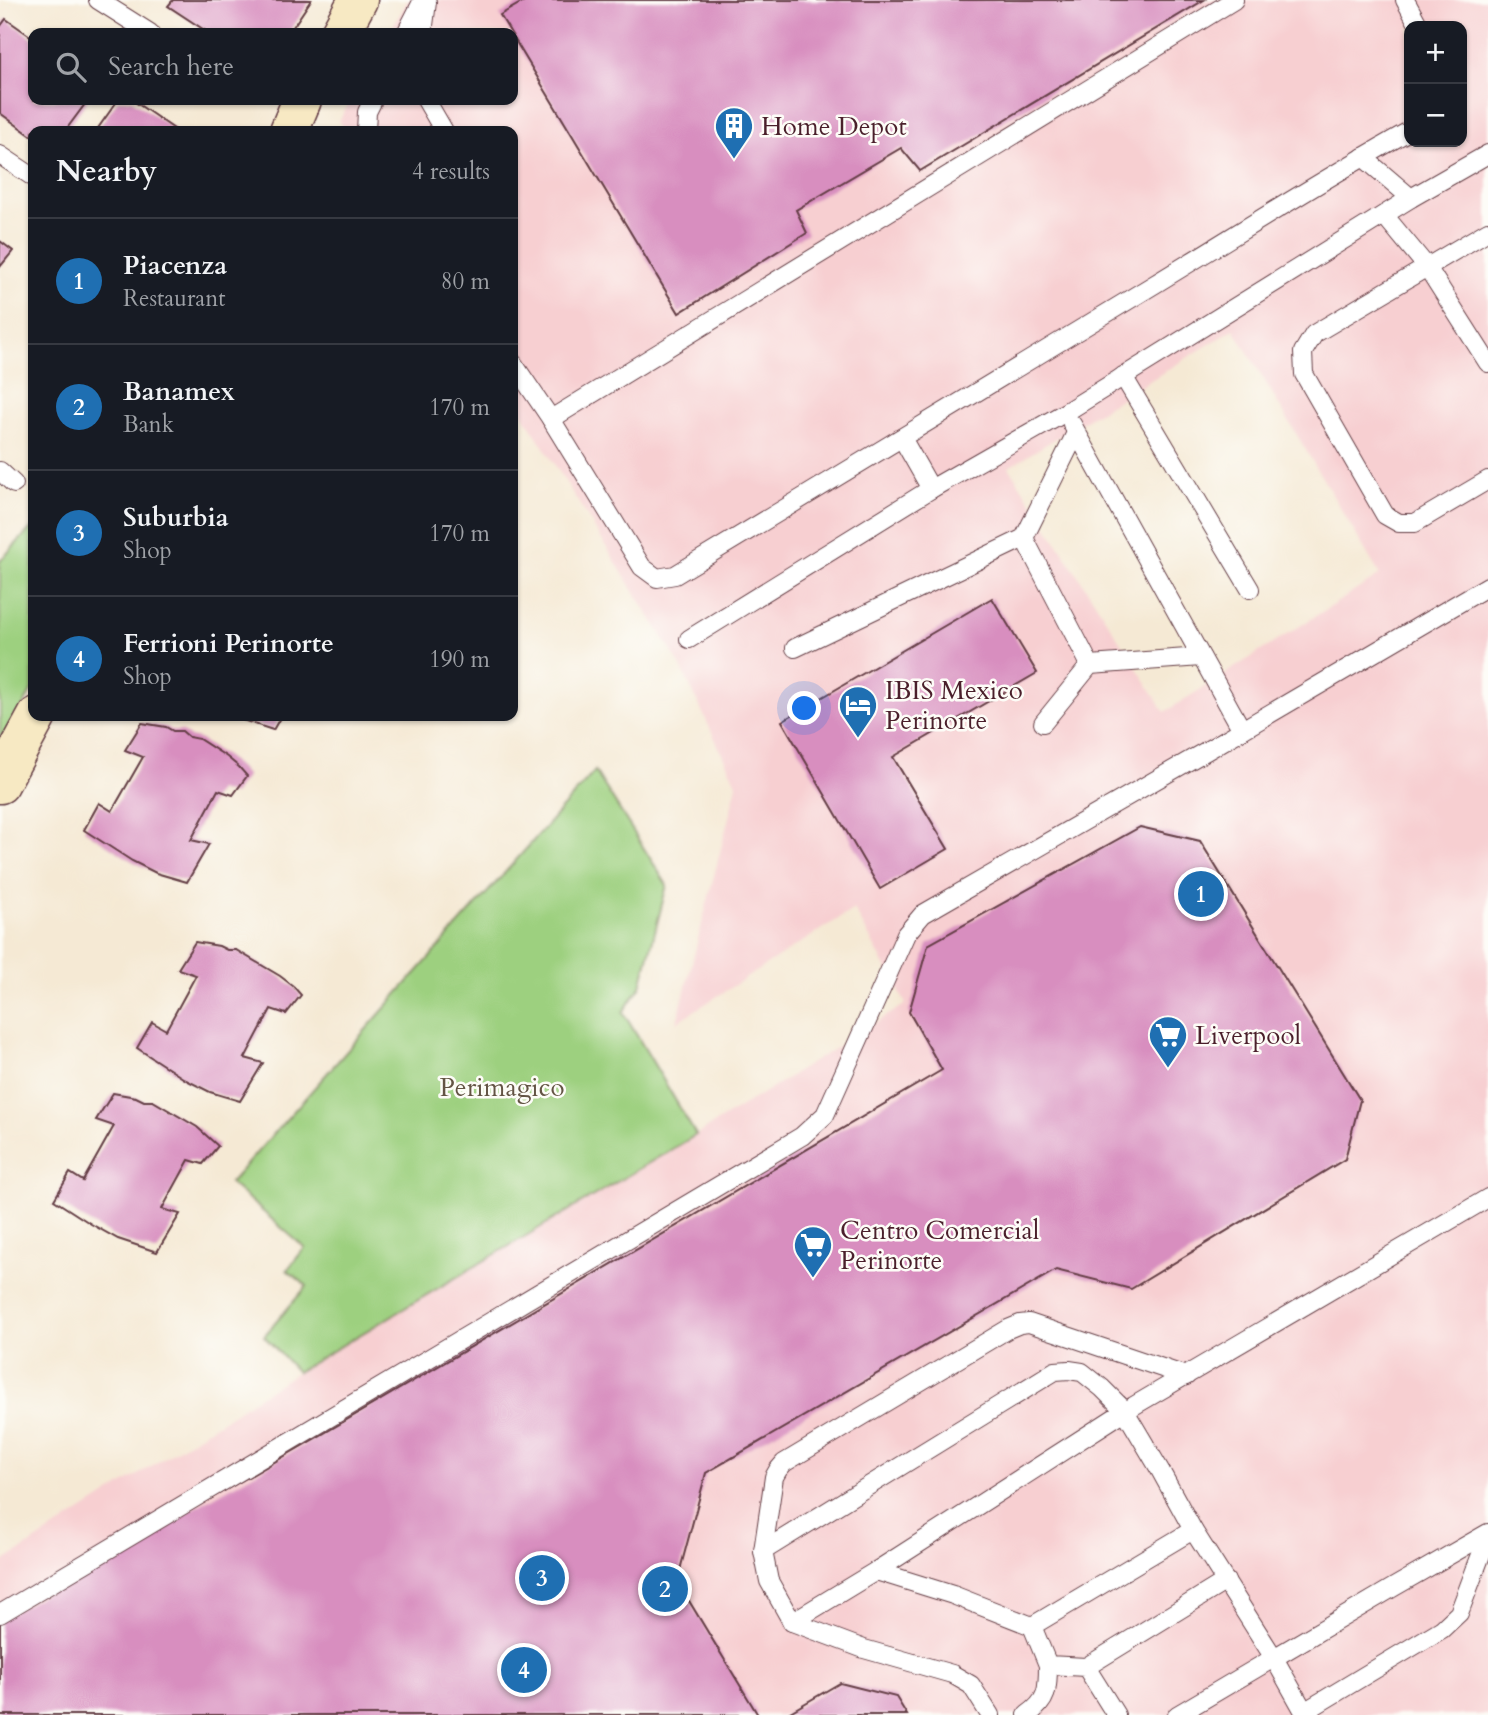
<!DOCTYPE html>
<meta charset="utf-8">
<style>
body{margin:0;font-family:Cardo,serif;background:#20242c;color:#f1f3f6}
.controls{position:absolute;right:21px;top:21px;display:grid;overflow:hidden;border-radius:14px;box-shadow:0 2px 5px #0004}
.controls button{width:63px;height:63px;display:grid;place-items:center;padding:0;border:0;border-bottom:2px solid #363941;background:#171b24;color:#f1f3f6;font:35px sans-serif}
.you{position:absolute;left:805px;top:709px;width:24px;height:24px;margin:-18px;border:5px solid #fff;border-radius:50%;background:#1a73e8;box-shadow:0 0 0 10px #1a73e833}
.badge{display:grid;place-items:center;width:46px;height:46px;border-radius:50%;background:#1f6fb2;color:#fff;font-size:23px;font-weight:700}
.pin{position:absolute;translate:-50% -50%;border:4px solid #fff;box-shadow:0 2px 7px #0006}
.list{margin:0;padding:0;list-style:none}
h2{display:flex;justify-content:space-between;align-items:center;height:91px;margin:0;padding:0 28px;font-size:30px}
h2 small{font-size:23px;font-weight:400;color:#9ea1a6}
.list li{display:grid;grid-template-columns:46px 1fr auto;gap:21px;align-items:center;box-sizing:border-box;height:126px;padding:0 28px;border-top:2px solid #363941}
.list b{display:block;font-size:26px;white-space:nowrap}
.list p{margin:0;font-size:23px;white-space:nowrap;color:#9ea1a6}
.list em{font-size:23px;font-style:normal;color:#9ea1a6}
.icon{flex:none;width:38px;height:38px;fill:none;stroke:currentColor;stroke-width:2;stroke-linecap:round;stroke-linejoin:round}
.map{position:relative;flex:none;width:1488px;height:1715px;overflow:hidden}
.search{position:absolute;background:#171b24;box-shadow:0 2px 5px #0004;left:28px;top:28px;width:490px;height:77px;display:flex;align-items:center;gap:18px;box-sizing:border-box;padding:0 24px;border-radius:14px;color:#9ea1a6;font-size:26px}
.panel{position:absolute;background:#171b24;box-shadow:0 2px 5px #0004;left:28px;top:126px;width:490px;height:595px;border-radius:14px}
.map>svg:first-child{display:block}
</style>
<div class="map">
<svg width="1488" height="1715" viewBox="0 0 1488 1715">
<rect width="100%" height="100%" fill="#fdfcf7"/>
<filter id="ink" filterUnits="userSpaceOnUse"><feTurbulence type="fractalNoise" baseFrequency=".0143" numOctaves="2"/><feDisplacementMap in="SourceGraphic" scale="14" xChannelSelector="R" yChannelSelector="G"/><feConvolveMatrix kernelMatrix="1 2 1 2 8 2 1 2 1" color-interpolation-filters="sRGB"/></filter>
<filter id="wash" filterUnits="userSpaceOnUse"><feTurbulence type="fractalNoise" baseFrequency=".00686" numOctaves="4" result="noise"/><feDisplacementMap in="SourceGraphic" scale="28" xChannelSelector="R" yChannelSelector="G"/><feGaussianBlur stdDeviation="1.57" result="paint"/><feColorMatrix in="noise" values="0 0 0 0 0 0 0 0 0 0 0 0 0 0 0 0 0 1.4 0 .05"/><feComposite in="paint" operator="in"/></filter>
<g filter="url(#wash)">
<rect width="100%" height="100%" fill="#f5e9d4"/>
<!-- built -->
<path fill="#f7cfd1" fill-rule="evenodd" d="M408,0H1488V1715H0V1564L297,1372L696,1135L906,1004L854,909L677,1022L737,785L679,663L513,398V131H346L339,121L351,100H513V33H389ZM1409,26H1462V142H1409ZM1234,329L1380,575L1165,712L1009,467Z"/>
<!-- green -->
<g fill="#9dd07f" stroke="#747855" stroke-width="2">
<polygon points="33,526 33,688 0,748 0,561"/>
<polygon points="595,771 667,885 641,986 623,1012 696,1135 297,1372 264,1336 307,1286 287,1270 305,1248 230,1183"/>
</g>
<g id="blocks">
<!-- building -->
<g fill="#d88ebf">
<polygon points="173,0 311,0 289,33 209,33 168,6"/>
<polygon points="526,0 1204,0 920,171 901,148 796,210 807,233 679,313 500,15"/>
<polygon points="6,19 33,38 33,100 88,100 65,131 33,131 33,137 0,113 0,27"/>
<polygon points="118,100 132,100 177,131 96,131"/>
<polygon points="0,241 13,251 0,267"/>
<polygon points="992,598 1037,673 893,757 948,849 880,889 782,721"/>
<polygon points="230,716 281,716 273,730"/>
<polygon points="142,723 166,727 173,731 182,731 189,737 199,739 227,757 239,767 247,776 233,795 218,790 191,840 209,844 187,882 156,873 132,861 84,830 99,803 112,811 143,757 125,750"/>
<polygon points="1140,827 1200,841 1360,1100 1345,1159 1131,1289 1056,1270 706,1473 677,1581 758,1715 0,1715 0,1620 316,1438 942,1070 909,1012 928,945"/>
<polygon points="195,942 219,946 227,950 236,950 280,976 293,986 301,995 286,1014 271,1009 245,1058 263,1063 240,1101 210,1092 186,1080 137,1048 152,1022 166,1030 196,975 178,969"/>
<polygon points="113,1093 136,1097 144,1101 153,1101 197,1127 218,1146 203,1164 189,1160 162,1209 180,1214 157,1252 118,1239 91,1224 54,1200 70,1173 83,1181 114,1126 96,1120"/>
<polygon points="840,1683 896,1697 907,1715 785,1715"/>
</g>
</g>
</g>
<g filter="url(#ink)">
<use href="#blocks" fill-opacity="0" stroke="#643d44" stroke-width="2"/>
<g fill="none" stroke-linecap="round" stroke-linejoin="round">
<!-- lane casing -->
<g stroke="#643d44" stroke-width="20">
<g id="lane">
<polyline points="98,0 150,33"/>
<polyline points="1405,0 1419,26"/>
<polyline points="406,33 423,0"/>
<polyline points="423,33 427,2"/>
<polyline points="426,100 444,131"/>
<polyline points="366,131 367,112 373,100"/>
<polyline points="0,155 33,177"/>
<polyline points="1363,157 1411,198"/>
<polyline points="1384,215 1427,267 1488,363"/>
<polyline points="1488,231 1314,334 1303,352 1304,374 1385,515 1399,523 1415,523 1488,480"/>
<path d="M513,363L551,419L642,567L657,578L675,575C835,478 995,381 1155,284C1239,233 1323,179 1409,131"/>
<polyline points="1123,376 1250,589"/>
<polyline points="551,419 1234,0"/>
<polyline points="1072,424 1242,730"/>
<polyline points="902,438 931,489"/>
<polyline points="0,471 14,484"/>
<polyline points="1024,538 1090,665"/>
<polyline points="689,639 931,489 1066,412 1411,198 1488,154"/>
<polyline points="795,648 1024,538 1076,433"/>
<polyline points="1043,723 1090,665 1201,657"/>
<polyline points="763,1551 1055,1371 1069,1370 1082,1372 1102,1388 1125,1411 1160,1470 1193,1530 1274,1658 1306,1715"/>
<polyline points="876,1571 953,1595 1032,1626 1193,1530"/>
<polyline points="0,1614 802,1136 825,1115 906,934 923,914 1213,747 1488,586"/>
<polyline points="792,1622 876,1571 1125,1411 1488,1198"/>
<polyline points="1032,1626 1048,1665 1086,1667 1116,1715"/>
<polyline points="1086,1667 1226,1581"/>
<polyline points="1304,1712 1442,1629 1459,1613 1488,1536"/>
<polyline points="990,1715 971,1685 952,1674 864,1649 792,1622 769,1581 763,1551 774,1477 778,1470 784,1463 1008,1329 1020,1324 1029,1323 1186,1376"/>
<path d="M1027,1715C1048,1701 1048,1689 1048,1665"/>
<polyline points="1177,1715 1394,1587 1488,1533"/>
</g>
</g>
<!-- secondary casing -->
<g stroke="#643d44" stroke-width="41">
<g id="secondary">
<polyline points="340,33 358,0"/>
<polyline points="289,131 302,100"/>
<polyline points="0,784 37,716"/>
</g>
</g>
<!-- lane -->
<use href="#lane" stroke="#fff" stroke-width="18"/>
<!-- secondary -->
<use href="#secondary" stroke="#f7e9c3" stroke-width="38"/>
</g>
</g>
<!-- icons -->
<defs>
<g id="building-pin" transform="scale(2.0125)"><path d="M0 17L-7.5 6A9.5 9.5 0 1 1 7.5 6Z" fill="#1f6fb2" stroke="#fdfcf7"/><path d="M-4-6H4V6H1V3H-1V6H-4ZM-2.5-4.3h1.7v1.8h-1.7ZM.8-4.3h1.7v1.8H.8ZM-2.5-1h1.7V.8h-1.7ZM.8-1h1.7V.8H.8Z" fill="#fff"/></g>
<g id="hotel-pin" transform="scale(2.0125)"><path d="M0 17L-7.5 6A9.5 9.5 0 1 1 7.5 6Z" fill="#1f6fb2" stroke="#fdfcf7"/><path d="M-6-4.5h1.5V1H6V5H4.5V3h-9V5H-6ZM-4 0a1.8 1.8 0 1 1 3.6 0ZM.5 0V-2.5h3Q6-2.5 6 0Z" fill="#fff"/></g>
<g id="supermarket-pin" transform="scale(2.0125)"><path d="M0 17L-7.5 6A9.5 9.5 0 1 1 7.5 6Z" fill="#1f6fb2" stroke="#fdfcf7"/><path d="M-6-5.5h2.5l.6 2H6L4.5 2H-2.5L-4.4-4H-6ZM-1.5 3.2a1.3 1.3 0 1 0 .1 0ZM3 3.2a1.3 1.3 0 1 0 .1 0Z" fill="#fff"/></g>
</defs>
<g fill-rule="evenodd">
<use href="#building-pin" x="734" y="126"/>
<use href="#hotel-pin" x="858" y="705"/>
<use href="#supermarket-pin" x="1168" y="1035"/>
<use href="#supermarket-pin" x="813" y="1245"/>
</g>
<g text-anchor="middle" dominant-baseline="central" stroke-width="5" stroke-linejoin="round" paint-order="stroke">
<!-- poi labels -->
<g font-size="26" fill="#4a1f2b" stroke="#fdfcf7" text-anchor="start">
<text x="761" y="126">Home Depot</text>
<text x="885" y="690">IBIS Mexico<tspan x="885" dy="30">Perinorte</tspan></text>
<text x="1195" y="1035">Liverpool</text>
<text x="840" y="1230">Centro Comercial<tspan x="840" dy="30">Perinorte</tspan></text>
</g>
<!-- park labels -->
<g font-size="26" fill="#635444" stroke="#fdfcf7">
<text x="502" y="1087">Perimagico</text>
</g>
</g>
</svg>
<div class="controls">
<button>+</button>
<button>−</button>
</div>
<div class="you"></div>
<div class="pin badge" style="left:1201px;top:894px">1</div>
<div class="pin badge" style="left:665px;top:1589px">2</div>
<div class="pin badge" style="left:542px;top:1578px">3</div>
<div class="pin badge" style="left:524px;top:1670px">4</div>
<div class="search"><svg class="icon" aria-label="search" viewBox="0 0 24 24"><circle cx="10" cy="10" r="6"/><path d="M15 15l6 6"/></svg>Search here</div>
<section class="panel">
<h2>Nearby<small>4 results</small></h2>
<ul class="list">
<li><span class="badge">1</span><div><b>Piacenza</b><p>Restaurant</p></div><em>80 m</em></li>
<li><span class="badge">2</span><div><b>Banamex</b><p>Bank</p></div><em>170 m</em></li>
<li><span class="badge">3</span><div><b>Suburbia</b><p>Shop</p></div><em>170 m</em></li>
<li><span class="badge">4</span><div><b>Ferrioni Perinorte</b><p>Shop</p></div><em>190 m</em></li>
</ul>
</section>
</div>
